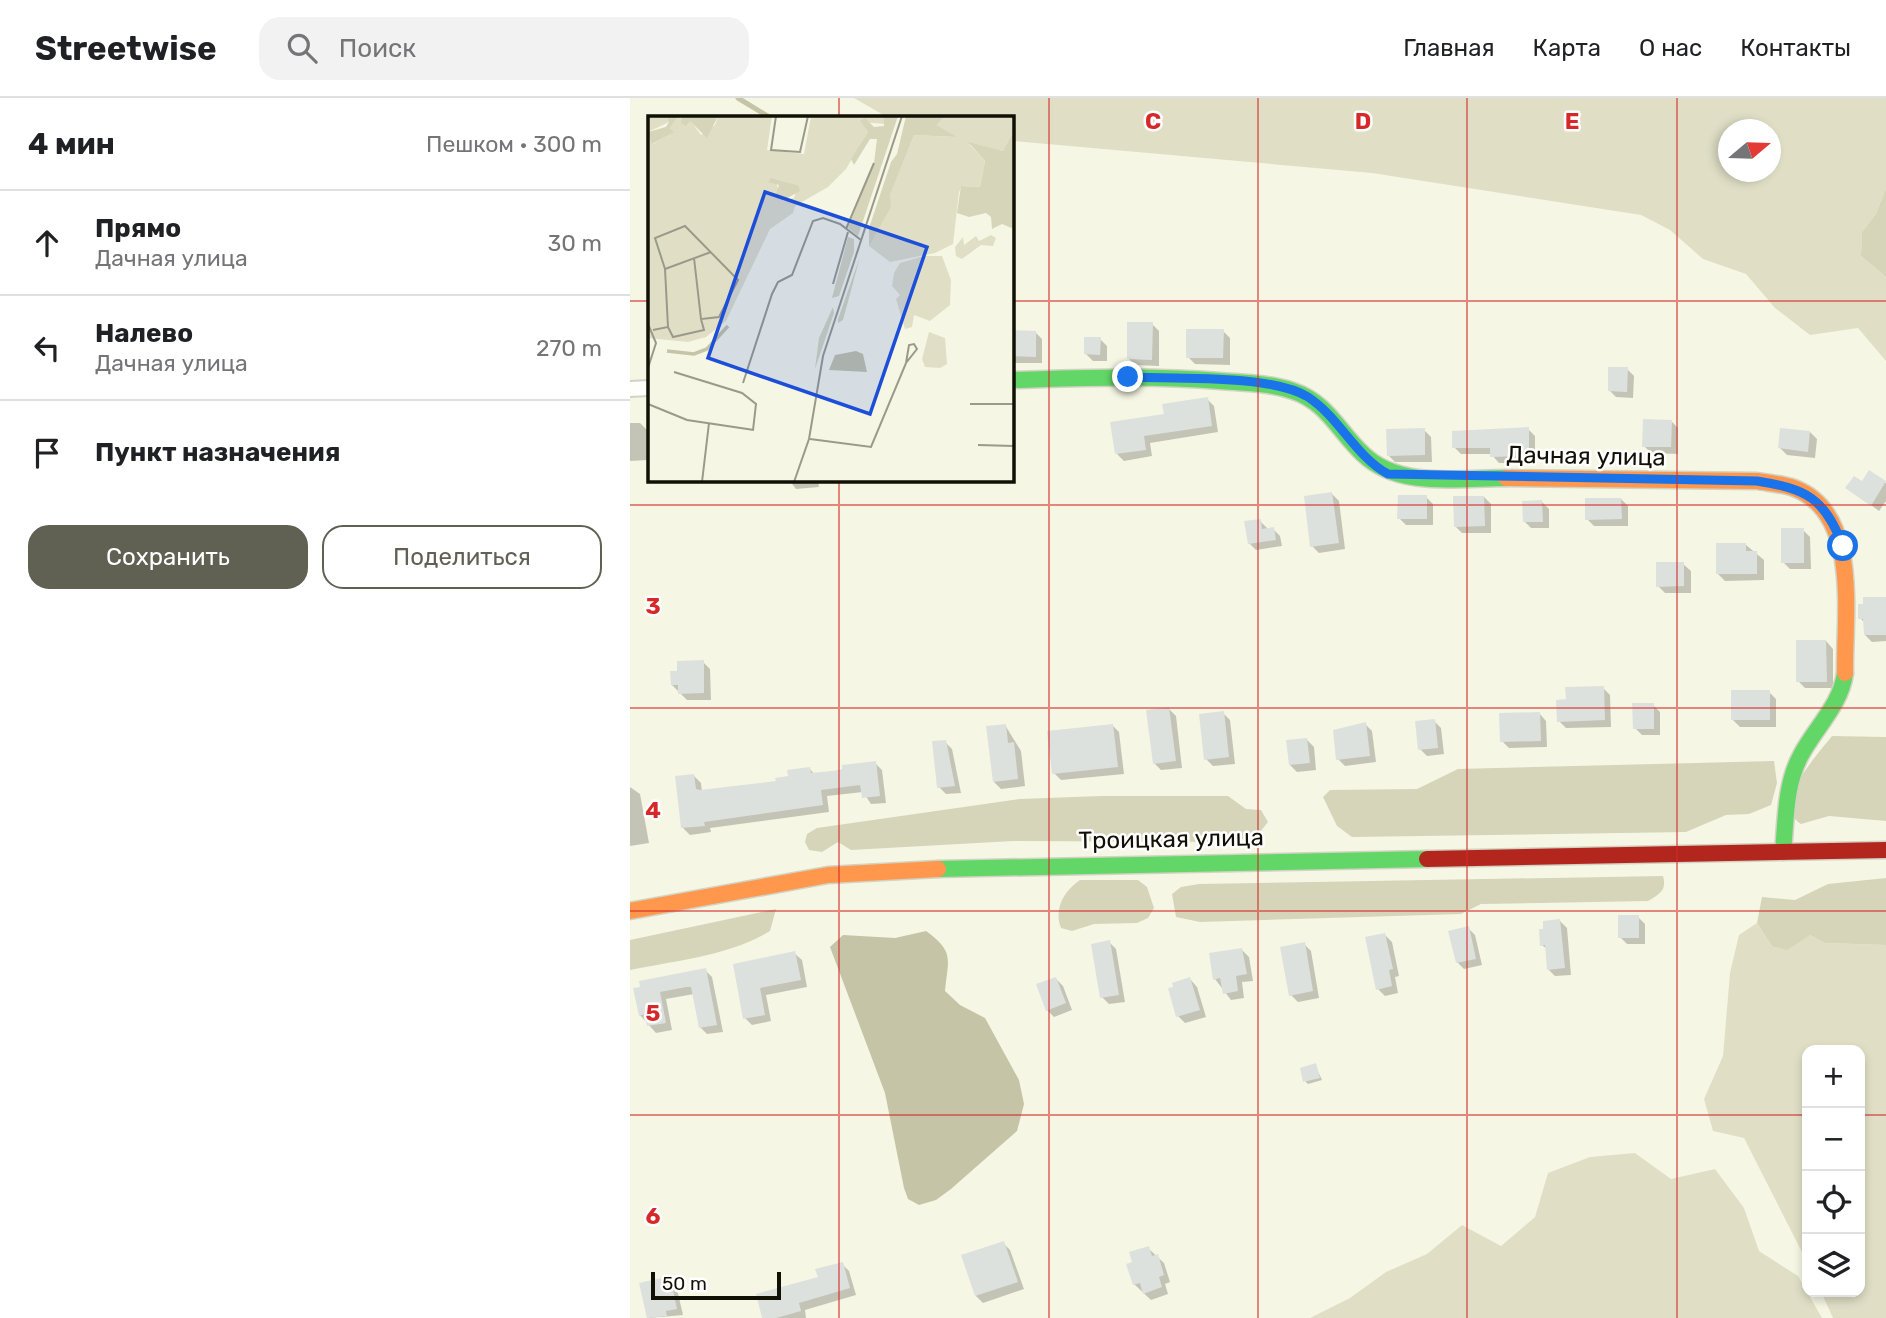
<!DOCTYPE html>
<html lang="ru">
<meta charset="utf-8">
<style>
body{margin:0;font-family:Rubik,sans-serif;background:#f2f2f2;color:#202124}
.controls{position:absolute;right:21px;bottom:21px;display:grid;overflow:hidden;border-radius:14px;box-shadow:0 4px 10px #0003}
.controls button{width:63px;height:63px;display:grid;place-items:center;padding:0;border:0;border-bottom:2px solid #e0e0e0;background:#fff;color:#202124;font:35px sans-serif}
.compass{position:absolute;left:1088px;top:21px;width:63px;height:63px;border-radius:50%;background:#fff;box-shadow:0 4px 10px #0003;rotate:71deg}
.scale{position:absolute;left:21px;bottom:18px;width:130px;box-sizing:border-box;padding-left:7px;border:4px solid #101005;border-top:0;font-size:19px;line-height:24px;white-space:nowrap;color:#101005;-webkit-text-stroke:5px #fff;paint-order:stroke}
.stop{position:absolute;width:21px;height:21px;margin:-16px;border:5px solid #1a73e8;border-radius:50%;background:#fff}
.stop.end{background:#1a73e8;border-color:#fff;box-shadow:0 2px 7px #0008}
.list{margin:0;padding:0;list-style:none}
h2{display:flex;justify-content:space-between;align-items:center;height:91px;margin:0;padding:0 28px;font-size:30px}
h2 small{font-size:23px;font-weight:400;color:#757577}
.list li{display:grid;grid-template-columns:46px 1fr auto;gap:21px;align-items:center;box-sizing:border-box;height:105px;padding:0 28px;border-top:2px solid #e0e0e0}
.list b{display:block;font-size:26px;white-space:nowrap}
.list p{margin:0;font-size:23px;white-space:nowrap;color:#757577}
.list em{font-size:23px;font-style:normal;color:#757577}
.actions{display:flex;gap:14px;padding:21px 28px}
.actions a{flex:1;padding:16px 0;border:2px solid #606053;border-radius:21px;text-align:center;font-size:24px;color:#606053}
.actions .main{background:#606053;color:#fff}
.icon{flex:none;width:38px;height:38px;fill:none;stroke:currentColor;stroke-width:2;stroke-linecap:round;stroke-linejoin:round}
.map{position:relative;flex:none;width:1256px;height:1220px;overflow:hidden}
header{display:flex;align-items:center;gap:42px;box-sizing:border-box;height:98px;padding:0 35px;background:#fff;border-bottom:2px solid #e0e0e0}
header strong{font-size:33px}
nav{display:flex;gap:38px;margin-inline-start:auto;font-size:24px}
.search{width:490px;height:63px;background:#f2f2f2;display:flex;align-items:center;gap:18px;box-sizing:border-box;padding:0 24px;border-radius:21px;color:#757577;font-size:26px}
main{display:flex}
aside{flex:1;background:#fff}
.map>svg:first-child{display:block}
</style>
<header>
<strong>Streetwise</strong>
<div class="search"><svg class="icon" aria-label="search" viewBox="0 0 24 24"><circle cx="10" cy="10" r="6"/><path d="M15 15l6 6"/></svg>Поиск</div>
<nav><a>Главная</a><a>Карта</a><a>О нас</a><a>Контакты</a></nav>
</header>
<main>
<aside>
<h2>4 мин<small>Пешком · 300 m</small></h2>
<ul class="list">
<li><svg class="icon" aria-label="ahead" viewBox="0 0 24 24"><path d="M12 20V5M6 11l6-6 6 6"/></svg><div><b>Прямо</b><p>Дачная улица</p></div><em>30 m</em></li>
<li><svg class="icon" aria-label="left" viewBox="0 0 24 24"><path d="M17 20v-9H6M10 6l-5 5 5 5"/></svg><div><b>Налево</b><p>Дачная улица</p></div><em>270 m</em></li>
<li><svg class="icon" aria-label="arrive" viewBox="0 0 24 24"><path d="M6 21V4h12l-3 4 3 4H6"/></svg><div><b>Пункт назначения</b></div></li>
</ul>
<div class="actions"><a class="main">Сохранить</a><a>Поделиться</a></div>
</aside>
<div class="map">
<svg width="1256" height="1220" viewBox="0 0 1256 1220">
<rect width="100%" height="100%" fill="#f6f6e4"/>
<!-- green -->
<g fill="#e0dfc6" fill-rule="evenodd">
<path d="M224,0H1256V90L1246,116L1232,134L1231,158L1256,179V263L1228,230L1180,237L1145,210L1116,176L1073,161L1040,132L1011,117L742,75L382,43V19H257ZM1098,32H1140V74H1098Z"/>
<polygon points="1127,825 1142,848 1180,837 1195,845 1256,847 1256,1220 1203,1220 1191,1194 1230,1194 1230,952 1177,952 1177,1164 1114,1040 1083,1033 1074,1001 1093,958 1100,875 1109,837"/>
<polygon points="1005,1055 1041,1081 1085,1071 1114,1110 1129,1153 1168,1178 1192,1220 680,1220 720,1200 756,1174 797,1156 832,1127 871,1148 905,1119 918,1075 960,1059"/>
</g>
<!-- forest -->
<g fill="#d6d5ba">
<polygon points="1256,90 1256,179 1231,158 1232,134 1246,116"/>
<path d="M1202,638L1256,639V723L1199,718L1171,726C1140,707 1188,656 1202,638Z"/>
<polygon points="1144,663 1147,685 1141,707 1119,716 1096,717 1056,734 722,739 707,728 693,699 700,692 787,691 828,671"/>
<polygon points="471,698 598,698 616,711 631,712 638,724 626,739 598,744 383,743 221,752 208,744 192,754 179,752 175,744 177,736 187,730 390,701"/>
<path d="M1033,778C1037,792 1030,796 1018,803L851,806L831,816L570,824L546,819L542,796L551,789L569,786Z"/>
<polygon points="1256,780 1256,847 1195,845 1180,837 1157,852 1142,848 1127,825 1132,799 1165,802 1198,786"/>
<path d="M450,782H508L517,789L524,810L518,820L507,825L464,826L442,833L431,830C424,811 433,794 450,782Z"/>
<path d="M146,811L140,833C98,858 48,862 0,872V842Z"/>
</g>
<!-- water -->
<path fill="#c5c4a7" d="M296,833C325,854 318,861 315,893L330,907L355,920L389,982L394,1006L387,1033L321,1091L306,1102L289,1107L278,1101L274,1090L255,995L200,849L213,837L265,840Z"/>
<!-- shadow -->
<g fill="#0003">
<polygon points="522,226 529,233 529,268 505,267 498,260"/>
<polygon points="593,233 600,240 600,267 565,266 558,259"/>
<polygon points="382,234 405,234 412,241 412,265 382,265"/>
<polygon points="470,241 477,248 477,263 463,263 456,256"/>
<polygon points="997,271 1004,278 1003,300 986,299 979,292"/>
<polygon points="577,301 584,308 588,334 520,345 522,358 494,363 487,356 536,317"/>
<polygon points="1041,323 1048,330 1048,356 1021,355 1014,348"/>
<polygon points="0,325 10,325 17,332 18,362 0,363"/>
<polygon points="898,331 905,338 905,365 869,365 861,356 831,356 824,349"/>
<polygon points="794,332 801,339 802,364 765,364 758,357"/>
<polygon points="1180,334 1187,341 1185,360 1157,357 1150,350"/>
<polygon points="1240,374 1256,385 1256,403 1249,413 1218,390 1232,386"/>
<polygon points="159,382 188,382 189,389 166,391"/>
<polygon points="702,396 709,403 715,451 689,455 682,448"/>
<polygon points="796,399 803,406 803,427 776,427 769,420"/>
<polygon points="854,399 861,406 861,435 832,435 825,428"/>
<polygon points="991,401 998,408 998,428 964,428 957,421"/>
<polygon points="912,404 919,411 919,430 901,430 894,423"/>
<polygon points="630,423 638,431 643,431 650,438 652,448 626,452 619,445"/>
<polygon points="1173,432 1180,439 1181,471 1160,471 1153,464"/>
<polygon points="1116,447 1134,462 1134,482 1095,483 1088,476"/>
<polygon points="1053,466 1061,473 1061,495 1035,495 1028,488"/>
<polygon points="1235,501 1256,501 1256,543 1242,544 1235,537 1235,525 1230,520"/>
<polygon points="1196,543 1203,551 1203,590 1175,590 1168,583"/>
<polygon points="73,564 80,571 81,602 57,602 42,587"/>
<polygon points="973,590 980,597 981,629 936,630 929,623 937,603"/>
<polygon points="1139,594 1146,601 1146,629 1110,629 1103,622"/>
<polygon points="1023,607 1030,614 1030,637 1012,637 1005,630"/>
<polygon points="539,611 546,618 552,670 531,672 524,665"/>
<polygon points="593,615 600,622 605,666 583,668 576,661"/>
<polygon points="909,615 916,623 917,649 879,650 872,643"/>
<polygon points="804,623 811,630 814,656 797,658 790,651"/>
<polygon points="735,626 742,633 746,664 715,668 708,661"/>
<polygon points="375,627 391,653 395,688 371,691 364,684"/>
<polygon points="482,627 489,634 494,676 431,682 424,675"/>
<polygon points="677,642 684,649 686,672 667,674 660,667"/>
<polygon points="315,644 322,651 331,695 316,696 309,689"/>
<polygon points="245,665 252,672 256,705 241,706 233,694 197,698 199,714 80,730 81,734 60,737 53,730 64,678 71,685 72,694 148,685 180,671 185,677"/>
<polygon points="0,689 10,696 19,745 0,748"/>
<polygon points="1008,819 1015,826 1015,846 997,846 990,839"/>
<polygon points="930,823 937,830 941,877 925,878 918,871 917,851 912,847"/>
<polygon points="838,830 845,837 852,867 834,871 827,864"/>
<polygon points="755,837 762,844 769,878 765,879 768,895 755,898 748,891"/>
<polygon points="479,844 486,851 495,904 479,906 472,899"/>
<polygon points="674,846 681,853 689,900 668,904 661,897"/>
<polygon points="612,852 619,859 623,883 612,884 614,900 601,902 585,881"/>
<polygon points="164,855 172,862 177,889 136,897 141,923 122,927 115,920 105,867"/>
<polygon points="75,872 82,879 93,934 77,936 70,929 64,896 36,901 42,932 26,935 10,917 5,891"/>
<polygon points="426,881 433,888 442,912 424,919 417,912"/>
<polygon points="560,881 567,889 576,919 555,925 548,918"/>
<polygon points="685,967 692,982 678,986 675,983"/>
<polygon points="373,1145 380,1152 394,1191 353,1205 346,1198"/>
<polygon points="518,1150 534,1165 540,1184 535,1186 538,1196 521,1202 504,1186"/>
<polygon points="212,1166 219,1173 226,1197 175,1212 176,1220 134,1220"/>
<polygon points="39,1180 46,1187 53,1217 19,1220 11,1186"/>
</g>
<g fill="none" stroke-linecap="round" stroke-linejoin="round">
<!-- stream -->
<polyline stroke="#c5c4a7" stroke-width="5" points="108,0 139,19"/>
</g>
<!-- building -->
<g fill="#dde1de">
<polygon points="497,224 523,224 522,262 497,261"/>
<polygon points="556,231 594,231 593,260 556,260"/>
<polygon points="382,232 406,233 406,259 382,258"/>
<polygon points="454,239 471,239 470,257 454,256"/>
<polygon points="978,269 998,269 997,294 978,293"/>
<polygon points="578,299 582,328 514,338 516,352 485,356 480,324 534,316 532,306"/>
<polygon points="1013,321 1042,322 1041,349 1012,349"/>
<polygon points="899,329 899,358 860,359 860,350 822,350 822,333"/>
<polygon points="795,330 795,357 757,358 756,331"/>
<polygon points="1150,330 1180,333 1178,354 1148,350"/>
<polygon points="1239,372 1256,383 1241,408 1215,390 1224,378 1232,383"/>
<polygon points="702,394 709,445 680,449 674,398"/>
<polygon points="768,397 797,397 797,421 767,421"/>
<polygon points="823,398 854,398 855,428 824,429"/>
<polygon points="955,400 991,400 992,421 955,422"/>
<polygon points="912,402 913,424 893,424 892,403"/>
<polygon points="631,421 632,431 644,429 646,442 618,446 614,423"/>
<rect x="1151" y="430" width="23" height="35"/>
<polygon points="1086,445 1116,445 1116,453 1127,453 1127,476 1086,476"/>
<polygon points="1026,464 1054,464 1054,488 1026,489"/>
<polygon points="1233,499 1256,499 1256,537 1234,537 1233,521 1228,521 1228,506 1233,506"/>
<polygon points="1166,542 1196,542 1197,584 1166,584"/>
<polygon points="74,562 74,595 48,596 48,587 41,587 40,573 47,573 47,563"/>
<polygon points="974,588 975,622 927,624 926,602 936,601 935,589"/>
<rect x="1101" y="592" width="39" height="30"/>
<polygon points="1002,605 1024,605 1024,631 1003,631"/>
<polygon points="539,609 546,663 523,666 516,612"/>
<polygon points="594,613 599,659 574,662 569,616"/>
<polygon points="910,614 911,643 870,644 869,615"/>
<polygon points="805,621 808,650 788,652 785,623"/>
<polygon points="736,624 740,658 706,662 703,632"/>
<polygon points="376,626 378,645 384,644 388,681 363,684 356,628"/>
<polygon points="483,626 488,669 422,676 417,633"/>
<polygon points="677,640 680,665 659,667 656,642"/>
<polygon points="316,642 325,688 307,690 302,643"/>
<polygon points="246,663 250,698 232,700 230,687 191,692 193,707 74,724 75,728 51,730 45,678 64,676 66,691 70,692 146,683 145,680 158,678 157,672 180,669 181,675 212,672 212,667"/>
<rect x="988" y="817" width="21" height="23"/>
<polygon points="930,821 935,870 917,872 915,847 910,848 909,831 913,831 913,823"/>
<polygon points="839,828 846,861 826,865 818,833"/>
<polygon points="755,835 763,871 759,872 762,888 746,892 735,839"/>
<polygon points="480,842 489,897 470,900 461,846"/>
<polygon points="675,844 683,893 659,898 650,849"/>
<polygon points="612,850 617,876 606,878 608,893 593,896 590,880 583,882 579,855"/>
<polygon points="165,853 171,882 130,890 135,917 113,921 103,866"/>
<polygon points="76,870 87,927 69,930 61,889 56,889 30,894 36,925 17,928 15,916 9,918 3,890 10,889 9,883"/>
<polygon points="426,879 436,905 416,913 406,886"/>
<polygon points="560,879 570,912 546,919 538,890 543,889 542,885"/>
<polygon points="686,965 690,980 673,984 670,970"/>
<polygon points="374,1143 388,1184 345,1198 331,1157"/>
<polygon points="519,1148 522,1158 528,1156 534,1177 529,1179 532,1189 513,1196 510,1185 503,1187 496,1166 502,1164 499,1154"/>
<polygon points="213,1164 220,1190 169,1205 171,1213 146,1220 132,1220 126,1196 188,1179 185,1171"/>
<polygon points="40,1178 47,1211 36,1213 37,1218 17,1220 9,1185"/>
</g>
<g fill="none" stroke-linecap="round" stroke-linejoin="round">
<!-- street casing -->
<g stroke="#d3d3c4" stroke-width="18">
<polyline id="street" points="0,291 19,290"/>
</g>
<!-- fast casing -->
<g stroke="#d3d3c4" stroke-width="19">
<g id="fast">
<path d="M382,282C451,280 521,277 590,283C614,285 640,285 663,293C697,304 709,334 733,356C769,391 830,380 876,380"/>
<path d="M1153,754C1156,722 1155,686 1171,657C1185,630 1211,607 1215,575"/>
<polyline points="308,771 797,761"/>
</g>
</g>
<!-- slow casing -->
<g stroke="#d3d3c4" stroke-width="19">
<g id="slow">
<path d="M876,380L1127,383C1139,385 1153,386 1164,390C1231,415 1214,518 1215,575"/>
<polyline points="0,813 198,777 308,771"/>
</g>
</g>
<!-- jam casing -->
<g stroke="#d3d3c4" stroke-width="19">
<polyline id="jam" points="797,761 1256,752"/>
</g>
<!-- street -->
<use href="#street" stroke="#fefefb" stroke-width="14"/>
<!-- fast -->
<use href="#fast" stroke="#63d668" stroke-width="16"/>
<!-- slow -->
<use href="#slow" stroke="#ff974d" stroke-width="16"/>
<!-- jam -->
<use href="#jam" stroke="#b3261e" stroke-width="16"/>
</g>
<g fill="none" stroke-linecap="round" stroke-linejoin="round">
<!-- route -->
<path stroke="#1a73e8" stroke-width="9" d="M498,279C541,281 642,276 678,299C710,320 724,357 758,376L1127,383C1176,391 1194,399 1213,448"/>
</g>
<!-- grid -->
<path fill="none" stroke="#d62828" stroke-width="2" stroke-opacity="0.55" d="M209,0V19M419,0V1220M628,0V1220M837,0V1220M1047,0V1220M0,203H19M382,203H1256M209,382V1220M0,407H1256M0,610H1256M0,813H1256M0,1017H1177M1230,1017H1256"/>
<g text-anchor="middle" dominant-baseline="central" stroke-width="5" stroke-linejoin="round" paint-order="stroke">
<!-- street labels -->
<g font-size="24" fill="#101005" stroke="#fff">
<text transform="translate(956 358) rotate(1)">Дачная улица</text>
<text transform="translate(541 741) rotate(-1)">Троицкая улица</text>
</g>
</g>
<!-- overview -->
<g transform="translate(18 18)">
<rect width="366" height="366" fill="#f6f6e4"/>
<path d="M0,0H18L21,6L0,16L5,28L25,16L22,12L28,1L42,4L53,19L67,9L70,0H124L119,34L156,38L163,0H236L237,8L213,6L220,16L198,53L180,71L147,90L145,97L122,113L78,205L58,221L40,226L0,222ZM127,63L150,69L146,82L134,85ZM297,0H366V14L355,35L321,28L337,45L332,71L314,70L311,76L305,128L287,137L242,146L221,130L266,19L308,21L289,9ZM343,119L348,122L345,130L333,129L314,143L308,140L307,131L315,121L316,129L328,120L331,125ZM276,140H294L303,164L302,189L282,205L266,199L264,211L257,213L248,183L252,179L244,170L246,157L252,147ZM281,216L297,222L299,248L292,252L277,251L274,243Z" fill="#e0dfc6" fill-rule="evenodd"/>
<path d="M18,0H70L59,22L42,5L38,10L33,7L34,1H29L22,12L26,16L4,28L0,16L18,11L21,6ZM236,0H250L210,120L200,112L226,47L229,23H222L206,49L203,43L220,16L212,5L217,2L226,11L236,10ZM258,0H297L289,9L309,21L266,19L242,79L243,91L221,130V112L243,46L249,38ZM366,14V113L354,108L344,113L343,101L338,97L321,101L309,97L313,70L332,71L337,45L320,26L355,35ZM123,62L150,69L152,75L134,85L128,78L131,69L120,66ZM200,121L206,123V136L191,180L184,182ZM212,141L195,204L190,207V203ZM185,191L186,197L167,253L171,222Z" fill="#d6d5ba"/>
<path d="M208,235L215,238L219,256L181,254L187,239Z" fill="#c5c4a7"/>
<path fill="none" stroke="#c5c4a7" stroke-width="3.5" d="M19,235L46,238L59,233L80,210"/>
<path fill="none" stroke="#9a9a8b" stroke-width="2" d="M128,0L123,34L152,36L160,0M198,113L226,47M46,142L53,203M17,153L63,136M185,168L200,116M0,208L8,227L0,252M5,214L20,211L17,153L7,122L37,110L90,164L71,201L53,203L56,214L25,221L20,211M26,256L94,277L108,288L105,314M95,267L124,178L130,166L144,159L165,105L175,102L192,108L213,124M0,288L39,304L106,314M322,288H366M162,323L223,331L258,247L269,233L266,228L261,229L258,247M330,329L366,330M54,366L61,307M146,366L161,323L175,240L254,0"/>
<path fill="#1d4ed8" fill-opacity="0.15" stroke="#1d4ed8" stroke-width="3.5" d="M117,76L279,131L222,298L60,242Z"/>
<rect width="366" height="366" fill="none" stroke="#101005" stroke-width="3.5"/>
</g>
<g font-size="23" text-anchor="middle" font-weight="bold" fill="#d62828" stroke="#fff" stroke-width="5" stroke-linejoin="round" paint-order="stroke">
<text x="523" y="31">C</text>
<text x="733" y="31">D</text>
<text x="942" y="31">E</text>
<text x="23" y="516">3</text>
<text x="23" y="720">4</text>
<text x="23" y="923">5</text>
<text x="23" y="1126">6</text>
</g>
</svg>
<div class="controls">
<button>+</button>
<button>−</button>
<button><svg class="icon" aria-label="locate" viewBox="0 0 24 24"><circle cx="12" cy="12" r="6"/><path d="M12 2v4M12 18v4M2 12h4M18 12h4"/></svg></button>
<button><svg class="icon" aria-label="layers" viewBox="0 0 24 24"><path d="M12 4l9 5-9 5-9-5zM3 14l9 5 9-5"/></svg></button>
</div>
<svg class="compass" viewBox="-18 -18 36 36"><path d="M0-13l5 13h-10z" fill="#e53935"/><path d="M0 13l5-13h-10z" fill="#757577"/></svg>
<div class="scale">50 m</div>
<div class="stop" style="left:1213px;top:448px"></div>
<div class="stop end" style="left:498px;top:279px"></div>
</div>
</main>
